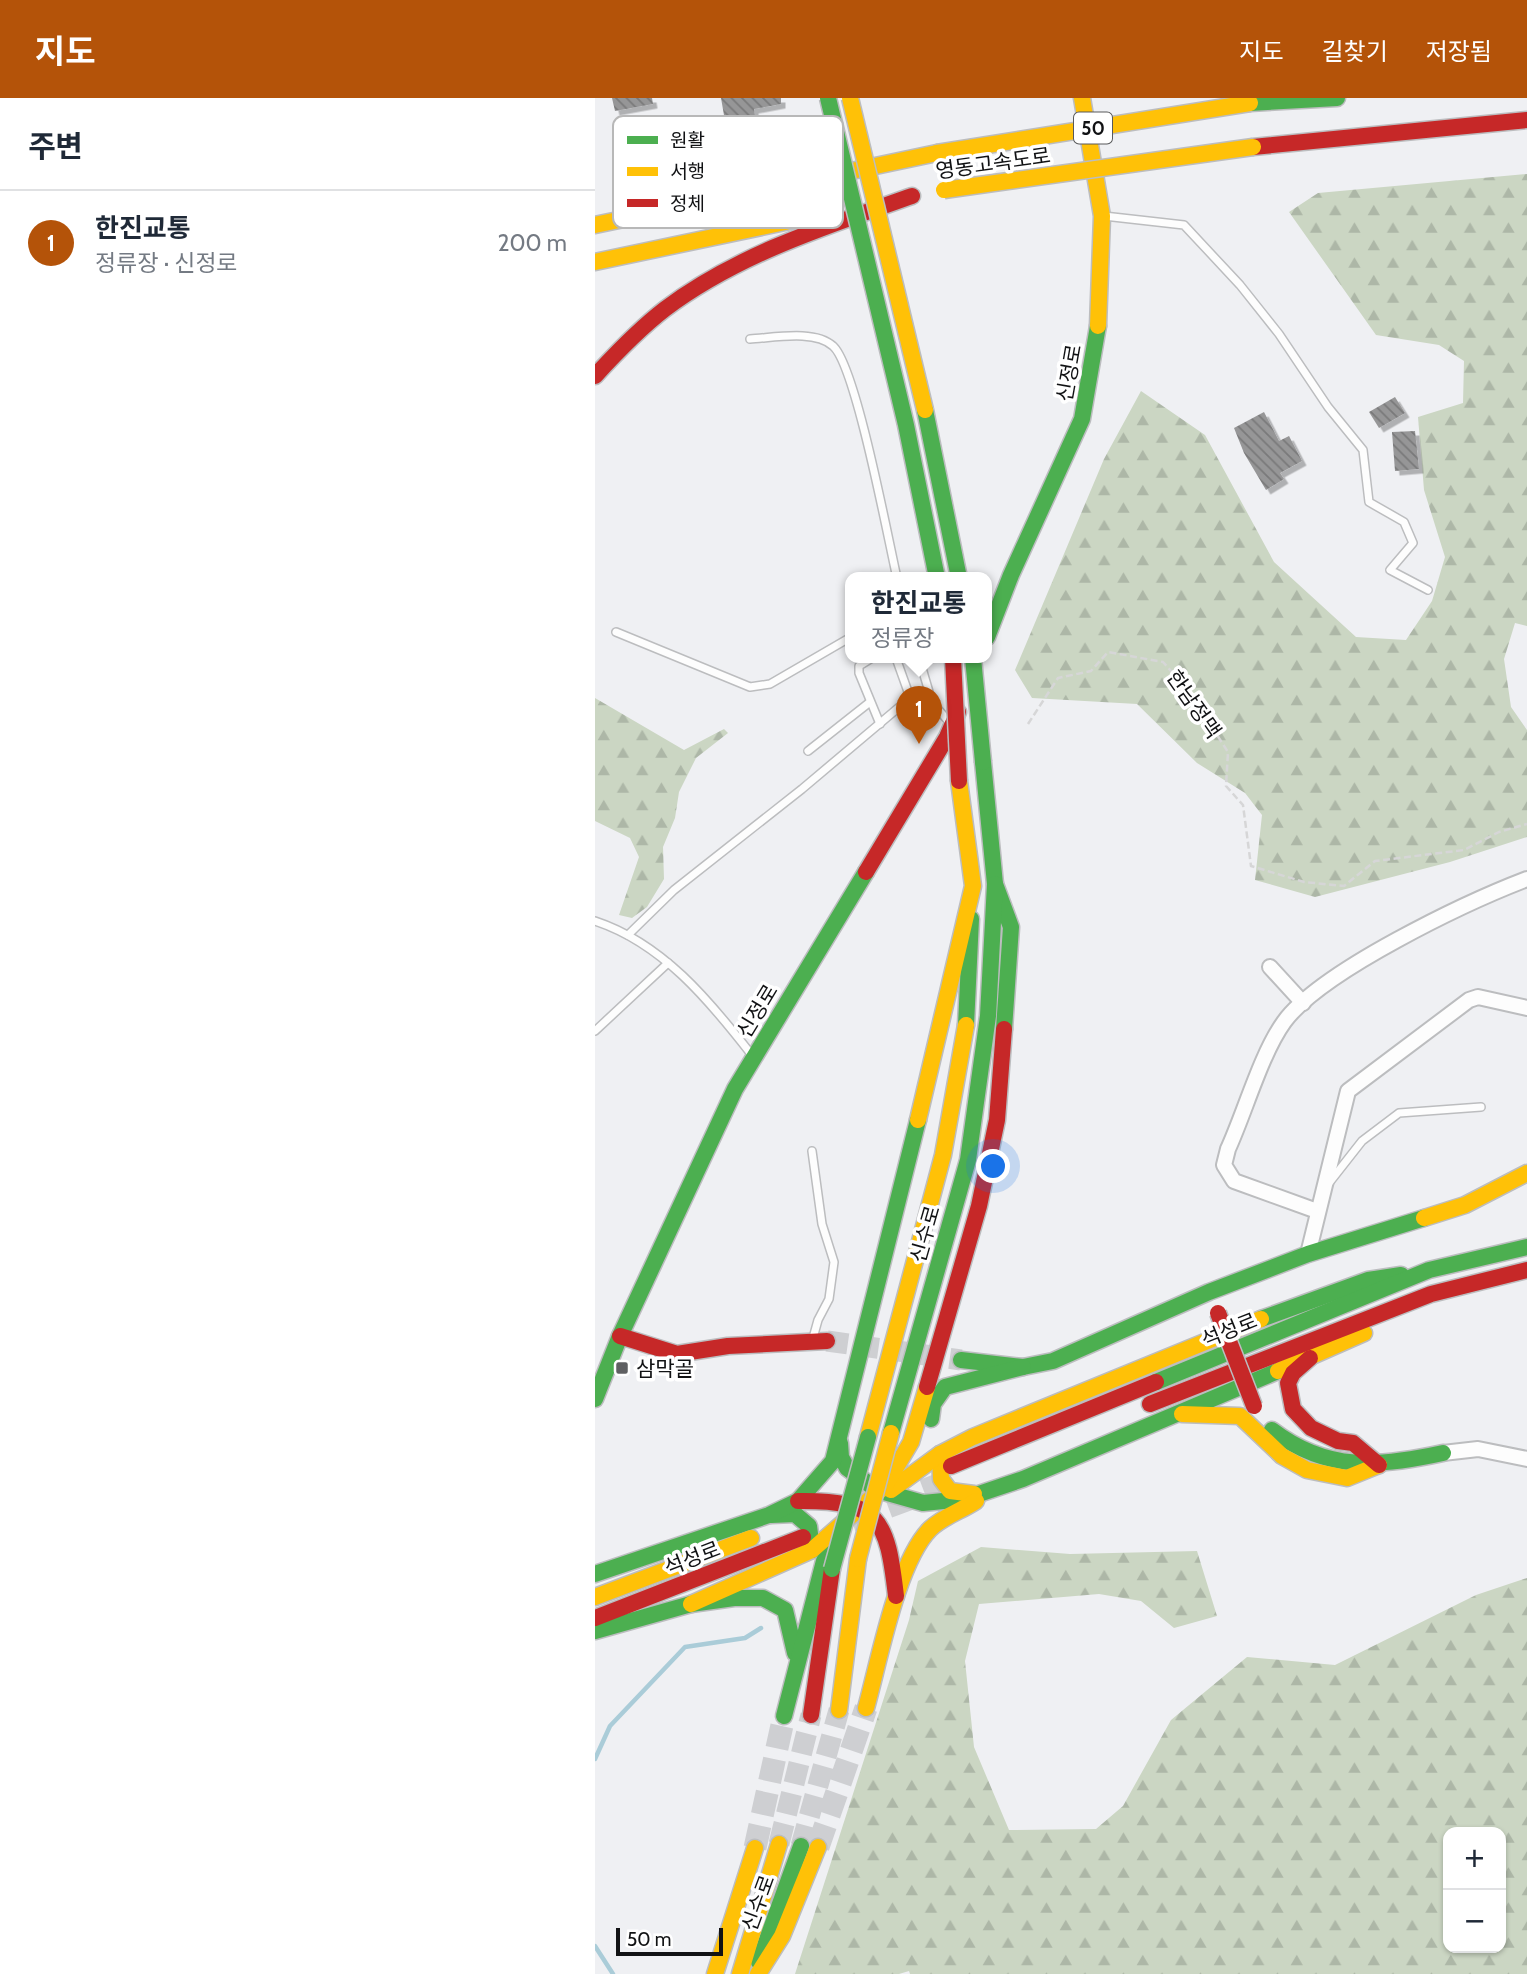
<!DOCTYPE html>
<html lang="ko">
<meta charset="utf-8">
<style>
body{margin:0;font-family:Cabin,"Noto Sans KR",sans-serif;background:#f6f6f7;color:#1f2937}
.controls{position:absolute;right:21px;bottom:21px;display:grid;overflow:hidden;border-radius:14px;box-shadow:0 2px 5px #0004}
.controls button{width:63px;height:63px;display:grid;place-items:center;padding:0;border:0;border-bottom:2px solid #e0e1e3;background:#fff;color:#1f2937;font:35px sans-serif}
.scale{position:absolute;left:21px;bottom:18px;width:107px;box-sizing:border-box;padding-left:7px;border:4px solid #111214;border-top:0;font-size:19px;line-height:24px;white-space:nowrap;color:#111214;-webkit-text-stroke:5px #fff;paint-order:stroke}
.you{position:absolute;left:399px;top:1069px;width:24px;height:24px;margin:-18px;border:5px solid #fff;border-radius:50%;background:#1a73e8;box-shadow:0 0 0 10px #1a73e833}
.badge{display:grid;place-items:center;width:46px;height:46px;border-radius:50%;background:#b45309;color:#fff;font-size:23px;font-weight:700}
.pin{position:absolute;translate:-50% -58px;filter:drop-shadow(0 2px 4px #0008)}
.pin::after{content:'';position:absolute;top:37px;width:24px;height:21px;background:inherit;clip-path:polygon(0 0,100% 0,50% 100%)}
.popup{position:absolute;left:250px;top:474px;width:147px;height:91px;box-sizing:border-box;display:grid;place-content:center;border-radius:14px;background:#fff;filter:drop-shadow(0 2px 5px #0005);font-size:23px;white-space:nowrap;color:#747a83}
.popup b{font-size:26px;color:#1f2937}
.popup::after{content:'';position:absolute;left:50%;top:100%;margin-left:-14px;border:14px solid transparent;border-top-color:#fff}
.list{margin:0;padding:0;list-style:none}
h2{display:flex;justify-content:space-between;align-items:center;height:91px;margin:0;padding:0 28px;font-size:30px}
h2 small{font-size:23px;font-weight:400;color:#747a83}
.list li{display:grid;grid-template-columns:46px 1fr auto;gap:21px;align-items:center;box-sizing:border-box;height:105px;padding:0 28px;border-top:2px solid #e0e1e3}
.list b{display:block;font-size:26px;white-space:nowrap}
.list p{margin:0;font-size:23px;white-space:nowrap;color:#747a83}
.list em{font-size:23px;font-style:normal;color:#747a83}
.map{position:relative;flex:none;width:932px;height:1876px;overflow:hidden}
header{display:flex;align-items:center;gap:42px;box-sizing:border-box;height:98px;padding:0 35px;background:#b45309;color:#fff}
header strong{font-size:33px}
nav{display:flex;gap:38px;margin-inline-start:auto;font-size:24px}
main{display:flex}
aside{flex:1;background:#fff}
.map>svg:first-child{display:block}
</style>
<header>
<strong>지도</strong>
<nav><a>지도</a><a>길찾기</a><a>저장됨</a></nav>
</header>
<main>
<aside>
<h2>주변<small></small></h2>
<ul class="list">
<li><span class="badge">1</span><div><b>한진교통</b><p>정류장 · 신정로</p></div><em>200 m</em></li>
</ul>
</aside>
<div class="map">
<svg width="932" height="1876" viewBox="0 0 932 1876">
<defs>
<pattern id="forest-firs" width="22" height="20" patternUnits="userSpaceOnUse" patternTransform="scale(1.75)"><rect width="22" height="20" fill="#cbd6c3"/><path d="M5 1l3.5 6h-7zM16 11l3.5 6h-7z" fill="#adb7a7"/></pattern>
<pattern id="building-back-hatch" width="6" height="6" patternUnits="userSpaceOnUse" patternTransform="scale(1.75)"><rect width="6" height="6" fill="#969697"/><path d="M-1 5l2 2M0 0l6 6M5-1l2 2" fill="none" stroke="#79797a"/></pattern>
<filter id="shadow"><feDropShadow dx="4.5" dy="4.5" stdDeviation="0" flood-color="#0004"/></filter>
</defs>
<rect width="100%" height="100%" fill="#eff0f3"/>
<!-- forest -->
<g fill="url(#forest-firs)" fill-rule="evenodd">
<polygon points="932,76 932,528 920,525 909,561 916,609 932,632 932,739 855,764 720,799 660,782 667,717 650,695 602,665 542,606 437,600 420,572 509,361 546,293 610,337 679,464 761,539 811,542 837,503 850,459 829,392 823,319 868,305 869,263 844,247 781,237 694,114 723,95"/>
<polygon points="0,600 89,652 129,631 133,635 101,660 84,694 80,720 68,749 69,781 52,809 37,820 24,817 44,759 35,740 0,723"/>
<path d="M386,1449L475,1456L602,1453L622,1518L579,1530L546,1503L504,1496L384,1506L370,1563L379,1649L414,1732L501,1731L528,1708L576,1622L652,1559L740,1567L881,1497L932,1480V1876H315L314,1873L304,1876H200L314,1522L323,1483ZM906,1734V1850H853V1734Z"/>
</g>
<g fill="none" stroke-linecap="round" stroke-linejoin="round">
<!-- stream -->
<g stroke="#aaccd8" stroke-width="4.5">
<polyline points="0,1661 15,1628 90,1549 150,1540 166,1530"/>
<polyline points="0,1848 18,1876"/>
</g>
</g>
<!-- building -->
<g fill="url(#building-back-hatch)" filter="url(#shadow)">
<polygon points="17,0 57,0 58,6 20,13"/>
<polygon points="126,0 186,0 186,6 159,11 160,18 130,23"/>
<polygon points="800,299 810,315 784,330 774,314"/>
<polygon points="669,314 684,343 694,338 707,363 685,375 689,381 671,392 649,355 639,330"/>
<polygon points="820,333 824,371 800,373 797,334"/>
</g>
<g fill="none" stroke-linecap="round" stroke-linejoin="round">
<!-- secondary-tunnel -->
<g stroke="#cecfd2" stroke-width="21" stroke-dasharray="21 10" stroke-linecap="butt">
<polyline points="232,1243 366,1262"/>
<polyline points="184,1746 216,1617"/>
<polyline points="206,1748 244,1612"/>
</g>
<!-- primary-tunnel -->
<g stroke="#cecfd2" stroke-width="23" stroke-dasharray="23 11" stroke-linecap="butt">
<polyline points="223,1749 271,1610"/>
<polyline points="160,1750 189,1618"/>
</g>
<!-- highway-tunnel -->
<polyline stroke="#cecfd2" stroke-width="26" stroke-dasharray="26 13" stroke-linecap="butt" points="256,1421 361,1382"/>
<!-- lane casing -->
<g stroke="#bcbdbf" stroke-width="10">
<g id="lane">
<polyline points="509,118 589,127 645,187 684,236 733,309 768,352 774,404 809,424 818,445 795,472 833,492"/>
<path d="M155,241C177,240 220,231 238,248C261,268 293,441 302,480"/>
<polyline points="21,534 155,589 175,586 256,539"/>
<polyline points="277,560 264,568 264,575 285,626"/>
<polyline points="301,560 316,602"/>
<polyline points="324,560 337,604 354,624"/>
<polyline points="213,653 275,604"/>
<path d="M0,823C67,845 114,902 156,956"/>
<polyline points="33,837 79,792 207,691 309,605 322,600 337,604"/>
<polyline points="0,933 73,865"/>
<polyline points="217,1053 227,1126 239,1164 234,1201 223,1222 218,1240"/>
<polyline points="734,1085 767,1043 804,1015 886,1009"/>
</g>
</g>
<!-- street casing -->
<g stroke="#bcbdbf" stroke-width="18">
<g id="street">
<polyline points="675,869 708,905"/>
<path d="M722,1113L639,1083L629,1067L633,1051C650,1014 666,956 689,924C726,873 872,804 932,781"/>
<polyline points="713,1156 753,993 874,902 883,899 932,910"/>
<polyline points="848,1355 883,1351 932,1361"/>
</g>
</g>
<!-- fast casing -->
<g stroke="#bcbdbf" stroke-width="19">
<g id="fast">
<polyline points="655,5 742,0"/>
<polyline points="392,539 416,477 487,321 503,228"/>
<polyline points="388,664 400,786 416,829 409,931"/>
<polyline points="371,927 376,821"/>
<polyline points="666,1221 773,1182 806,1177"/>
<polyline points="366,1262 428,1269 458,1263 614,1194 713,1156 829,1120"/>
<polyline points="561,1284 834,1172 932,1149"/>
<polyline points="0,1301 25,1238 140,991 271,774"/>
<polyline points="336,1321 338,1306 350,1289 428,1269"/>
<path d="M677,1332C732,1374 784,1369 848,1355"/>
<polyline points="296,1335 373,1062 393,918 400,786"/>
<polyline points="245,1345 246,1359 252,1370 282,1392 328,1405 369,1401 428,1381 683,1273"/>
<polyline points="176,1417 200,1416 214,1428 217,1452"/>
<polyline points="0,1476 174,1417 203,1403 238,1363 323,1022"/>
<polyline points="0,1533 96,1506 139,1500 168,1500 190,1512 200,1555"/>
<polyline points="189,1618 229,1463 241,1445"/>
<polyline points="164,1864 206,1748"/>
</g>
</g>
<!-- slow casing -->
<g stroke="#bcbdbf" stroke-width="19">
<g id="slow">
<polyline points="487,0 507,118 503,228"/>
<polyline points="0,127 342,55"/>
<polyline points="0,164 228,116"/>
<polyline points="323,1022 378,788 364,683"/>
<polyline points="829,1120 870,1107 932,1075"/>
<polyline points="683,1273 769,1235"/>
<polyline points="587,1316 645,1318 687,1358 712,1372 752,1380 784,1367"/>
<polyline points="273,1339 348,1057 371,927"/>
<polyline points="345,1356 346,1381 355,1393 379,1396"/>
<polyline points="296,1392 345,1356 378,1339 666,1221"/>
<polyline points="0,1499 156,1440"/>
<polyline points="96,1506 217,1452 290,1388 316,1344 332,1289"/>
<path d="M271,1610C284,1564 302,1464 335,1431C347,1419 366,1413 381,1403"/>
<polyline points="244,1612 263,1461"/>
<polyline points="120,1876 160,1750"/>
<polyline points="145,1876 184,1746"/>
<polyline points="163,1876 187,1838 223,1749"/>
</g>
</g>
<!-- jam casing -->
<g stroke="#bcbdbf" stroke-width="19">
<g id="jam">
<polyline points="658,49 932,22"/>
<path d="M0,278C22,254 44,231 70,211C143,156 232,128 317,98"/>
<polyline points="271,774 352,639 363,614"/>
<polyline points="25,1238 82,1256 133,1248 232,1243"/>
<polyline points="715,1260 698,1275 693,1285 698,1311 716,1330 743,1343 758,1345 784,1367"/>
<polyline points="332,1289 384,1108 402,1022 409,931"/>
<polyline points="555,1306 836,1196 932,1172"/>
<polyline points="356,1368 561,1284"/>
<path d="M203,1403C285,1402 292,1421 301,1498"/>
<polyline points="0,1520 208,1439"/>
<polyline points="216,1617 237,1471"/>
</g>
</g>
<!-- path -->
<polyline stroke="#d6d6d7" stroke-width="2.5" stroke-dasharray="7 3.5" stroke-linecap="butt" points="433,626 463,580 496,573 513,554 568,564 593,592 633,654 631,688 648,707 656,768 709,784 749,788 780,763 869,752 904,734 932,726"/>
<!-- lane -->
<use href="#lane" stroke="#fdfdfd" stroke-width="7"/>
<!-- street -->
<use href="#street" stroke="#fdfdfd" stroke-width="14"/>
<!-- fast -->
<use href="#fast" stroke="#4caf50" stroke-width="16"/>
<!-- slow -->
<use href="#slow" stroke="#ffc107" stroke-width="16"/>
<!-- jam -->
<use href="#jam" stroke="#c62828" stroke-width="16"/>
<!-- fast-bridge casing -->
<g stroke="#bcbdbf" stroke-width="19" stroke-linecap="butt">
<g id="fast-bridge">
<polyline points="233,0 311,327 342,480"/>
<polyline points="330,312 364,480"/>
<polyline points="378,560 388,664"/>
<polyline points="237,1471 273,1339"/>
</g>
</g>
<!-- slow-bridge casing -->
<g stroke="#bcbdbf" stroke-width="19" stroke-linecap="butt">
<g id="slow-bridge">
<polyline points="255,0 330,312"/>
<polyline points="342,55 655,5"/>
<polyline points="349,92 658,49"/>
<polyline points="263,1461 296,1335"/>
</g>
</g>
<!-- jam-bridge casing -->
<g stroke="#bcbdbf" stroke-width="19" stroke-linecap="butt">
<g id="jam-bridge">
<polyline points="358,560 364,683"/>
<polyline points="623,1215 659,1308"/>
</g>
</g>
<!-- fast-bridge -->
<use href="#fast-bridge" stroke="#4caf50" stroke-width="16"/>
<!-- slow-bridge -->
<use href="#slow-bridge" stroke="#ffc107" stroke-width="16"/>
<!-- jam-bridge -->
<use href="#jam-bridge" stroke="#c62828" stroke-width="16"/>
</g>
<!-- markers -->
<rect fill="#5f6062" stroke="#fff" stroke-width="2.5" x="20" y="1263" width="14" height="14" rx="3.5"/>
<g text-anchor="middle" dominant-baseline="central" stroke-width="7" stroke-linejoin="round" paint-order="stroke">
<!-- shield labels -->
<rect fill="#fff" stroke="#58595a" stroke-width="2" x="479" y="14.5" width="38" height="31" rx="5"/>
<g font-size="19" font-weight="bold" fill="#111214">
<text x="498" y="30">50</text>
</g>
<!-- street labels -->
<g font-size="21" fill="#111214" stroke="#fff">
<text transform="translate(398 65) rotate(-8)">영동고속도로</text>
<text transform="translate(474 275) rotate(-80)">신정로</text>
<text transform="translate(599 606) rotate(55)">한남정맥</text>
<text transform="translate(162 913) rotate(-59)">신정로</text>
<text transform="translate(330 1136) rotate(-74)">신수로</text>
<text transform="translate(634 1232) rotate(-22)">석성로</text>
<text transform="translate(97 1460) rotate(-21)">석성로</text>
<text transform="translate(163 1805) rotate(-70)">신수로</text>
</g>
<!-- poi labels -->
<g font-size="21" fill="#111214" stroke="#fff" text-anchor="start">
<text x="41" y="1270">삼막골</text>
</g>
</g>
<!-- legend -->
<rect x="18" y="18" width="230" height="112" rx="10" fill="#fff" stroke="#b8b8b8" stroke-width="2"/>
<rect x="32" y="38" width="31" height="8" fill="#4caf50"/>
<rect x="32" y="69" width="31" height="9" fill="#ffc107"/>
<rect x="32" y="101" width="31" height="8" fill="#c62828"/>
<g font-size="19" fill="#111214">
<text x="75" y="49">원활</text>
<text x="75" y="80">서행</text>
<text x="75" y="112">정체</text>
</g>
</svg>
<div class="controls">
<button>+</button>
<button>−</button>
</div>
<div class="scale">50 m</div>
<div class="you"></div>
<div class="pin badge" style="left:324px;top:646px">1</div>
<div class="popup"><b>한진교통</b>정류장</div>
</div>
</main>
